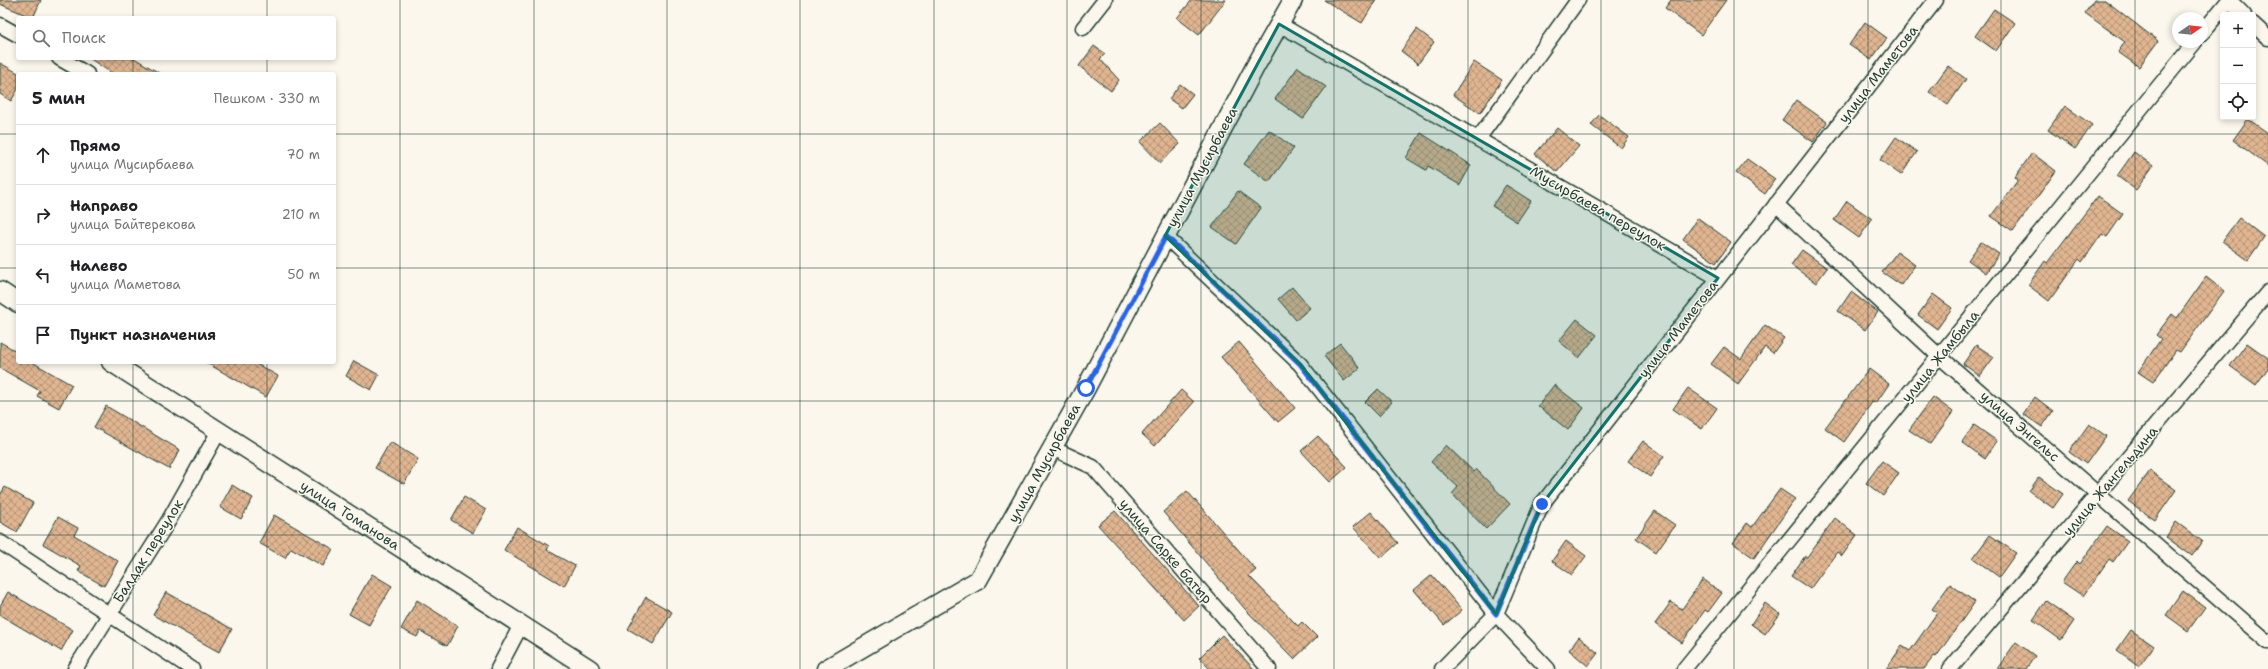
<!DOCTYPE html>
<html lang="ru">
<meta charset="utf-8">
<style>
body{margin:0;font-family:"Shantell Sans",sans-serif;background:#f2f2f2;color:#202124}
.controls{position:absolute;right:12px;top:12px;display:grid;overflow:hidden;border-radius:4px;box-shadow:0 2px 6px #0003}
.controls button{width:36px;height:36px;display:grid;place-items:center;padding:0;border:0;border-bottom:1px solid #e0e0e0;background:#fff;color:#202124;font:20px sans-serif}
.compass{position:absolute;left:2172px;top:12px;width:36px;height:36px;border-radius:50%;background:#fff;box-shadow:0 2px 6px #0003;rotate:76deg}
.stop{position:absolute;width:12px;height:12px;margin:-9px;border:3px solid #2563eb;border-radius:50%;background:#fff}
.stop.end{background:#2563eb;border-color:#fff;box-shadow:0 1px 4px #0008}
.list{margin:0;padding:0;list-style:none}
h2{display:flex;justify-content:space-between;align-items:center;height:52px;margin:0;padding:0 16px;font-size:17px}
h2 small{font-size:13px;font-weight:400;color:#757577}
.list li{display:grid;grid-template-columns:26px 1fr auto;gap:12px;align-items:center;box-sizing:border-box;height:60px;padding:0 16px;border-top:1px solid #e0e0e0}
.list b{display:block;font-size:15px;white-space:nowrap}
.list p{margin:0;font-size:13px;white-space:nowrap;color:#757577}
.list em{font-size:13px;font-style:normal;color:#757577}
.icon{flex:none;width:22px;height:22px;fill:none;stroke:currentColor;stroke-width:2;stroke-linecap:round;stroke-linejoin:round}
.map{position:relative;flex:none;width:2268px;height:669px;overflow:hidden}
.search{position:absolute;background:#fff;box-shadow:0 2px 6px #0003;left:16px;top:16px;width:320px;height:44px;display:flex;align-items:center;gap:10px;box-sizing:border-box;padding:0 14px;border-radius:4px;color:#757577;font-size:15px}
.panel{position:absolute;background:#fff;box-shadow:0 2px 6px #0003;left:16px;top:72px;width:320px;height:292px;border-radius:4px}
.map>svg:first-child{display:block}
</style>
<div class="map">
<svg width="2268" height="669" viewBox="0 0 2268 669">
<defs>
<pattern id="building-cross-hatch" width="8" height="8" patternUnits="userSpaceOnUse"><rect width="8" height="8" fill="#e0b590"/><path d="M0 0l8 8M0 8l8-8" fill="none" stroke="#b59476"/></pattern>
</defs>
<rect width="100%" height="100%" fill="#fbf7ec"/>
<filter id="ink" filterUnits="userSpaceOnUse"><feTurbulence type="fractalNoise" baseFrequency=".025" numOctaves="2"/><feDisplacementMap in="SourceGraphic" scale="8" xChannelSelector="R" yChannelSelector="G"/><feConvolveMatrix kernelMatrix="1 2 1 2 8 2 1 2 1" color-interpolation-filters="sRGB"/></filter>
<g filter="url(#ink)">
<!-- building -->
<g fill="url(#building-cross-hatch)" stroke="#1f3d34">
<polygon points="0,0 41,0 33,18 0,4"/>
<polygon points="1192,0 1226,0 1199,35 1177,18"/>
<polygon points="1324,0 1376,0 1362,23"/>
<polygon points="1671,0 1726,0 1701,35 1665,8"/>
<polygon points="2094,0 2105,0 2158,41 2139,67 2118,52 2125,42 2085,13"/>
<polygon points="1994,9 2015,23 1996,51 1975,36"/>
<polygon points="1865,22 1887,38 1871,60 1849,45"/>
<polygon points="1417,29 1434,42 1418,64 1401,51"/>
<polygon points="1094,46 1105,54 1100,59 1119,80 1111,91 1079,66"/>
<polygon points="89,58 134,58 161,74 113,74"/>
<polygon points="1474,62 1502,80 1480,113 1453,95"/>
<polygon points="0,63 18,73 18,89 11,101 0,94"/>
<polygon points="1948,66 1966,79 1948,105 1929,92"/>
<polygon points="1298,67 1326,87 1303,119 1275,99"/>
<polygon points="1180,84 1193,94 1182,108 1169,99"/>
<polygon points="1796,100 1827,122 1813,142 1782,120"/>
<polygon points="2065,106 2092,125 2075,149 2048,130"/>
<polygon points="1599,115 1629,137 1621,148 1591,125"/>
<polygon points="2248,119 2268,133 2268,166 2233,140"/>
<polygon points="1160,123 1180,144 1160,163 1140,142"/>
<polygon points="1557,128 1579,146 1557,172 1535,154"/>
<polygon points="1269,130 1294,148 1269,182 1244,164"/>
<polygon points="1421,133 1471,165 1460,185 1428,166 1426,170 1406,158"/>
<polygon points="1896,137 1917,152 1901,175 1880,160"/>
<polygon points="2134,152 2153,166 2136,190 2117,176"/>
<polygon points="2032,153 2056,171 2013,231 1991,216 2018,180 2015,177"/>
<polygon points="1747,159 1775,179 1765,194 1736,173"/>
<polygon points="1506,185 1531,201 1517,222 1492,206"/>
<polygon points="1238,191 1261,208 1236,244 1212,227"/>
<polygon points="2098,196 2123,214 2107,237 2102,234 2082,262 2079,259 2049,301 2028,285 2045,261 2047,263"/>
<polygon points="1847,201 1872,219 1859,238 1834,220"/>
<polygon points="1698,218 1731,242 1716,263 1683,239"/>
<polygon points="2239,218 2264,237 2248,260 2222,241"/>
<polygon points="1981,242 1999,254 1986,273 1968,260"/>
<polygon points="1802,250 1827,268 1816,283 1791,265"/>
<polygon points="1897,252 1915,265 1901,285 1882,272"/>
<polygon points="2206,277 2224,291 2180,352 2176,350 2153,382 2138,372 2161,339 2156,335 2172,314 2177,318"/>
<polygon points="1292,287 1310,308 1296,320 1278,299"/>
<polygon points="1851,292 1878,312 1865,330 1838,311"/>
<polygon points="1933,294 1952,308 1937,329 1918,315"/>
<polygon points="1577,319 1597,335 1579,358 1559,341"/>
<polygon points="1765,325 1784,338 1773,353 1765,347 1738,384 1711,364 1724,347 1741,359"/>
<polygon points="0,342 18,352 18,362 32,362 72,385 59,408 37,396 40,391 0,368"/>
<polygon points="1239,342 1295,408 1278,422 1221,357"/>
<polygon points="1340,343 1360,368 1344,381 1324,356"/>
<polygon points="2247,343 2268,358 2268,368 2256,385 2230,366"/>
<polygon points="1976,345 1994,357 1980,376 1963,364"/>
<polygon points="354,361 379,375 371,390 346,376"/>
<polygon points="205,362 253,362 278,376 266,397"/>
<polygon points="1869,369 1889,384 1876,403 1873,401 1844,442 1825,428"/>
<polygon points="1554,385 1584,408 1568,430 1538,406"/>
<polygon points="1688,388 1717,408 1702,429 1673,409"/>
<polygon points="1378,389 1392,402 1379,416 1365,402"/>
<polygon points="1181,390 1194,402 1155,446 1142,434"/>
<polygon points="1933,397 1953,412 1930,444 1909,430"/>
<polygon points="2035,397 2053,411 2042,427 2023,414"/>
<polygon points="106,406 180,450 169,469 94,427"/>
<polygon points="2089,424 2106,436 2086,464 2069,452"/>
<polygon points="1974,425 1997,441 1985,459 1962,442"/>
<polygon points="1318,436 1347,467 1330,482 1301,451"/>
<polygon points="1643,441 1664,456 1650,477 1628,461"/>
<polygon points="390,442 418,459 404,484 375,468"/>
<polygon points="1446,445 1474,472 1476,469 1510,504 1486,529 1452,494 1458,487 1431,462"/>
<polygon points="1882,461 1899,473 1883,496 1866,483"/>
<polygon points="2150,471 2176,490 2155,520 2128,501"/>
<polygon points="2039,477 2063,494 2053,508 2029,491"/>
<polygon points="232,485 253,498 241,519 220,507"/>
<polygon points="5,487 33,503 17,532 0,522 0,495"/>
<polygon points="1780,489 1795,499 1754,558 1733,543 1747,523 1752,527"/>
<polygon points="1187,491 1256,570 1249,576 1298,626 1302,622 1317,637 1294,659 1245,609 1163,512"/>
<polygon points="464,497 486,510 473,533 451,520"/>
<polygon points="1115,511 1199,606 1184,620 1098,525"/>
<polygon points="1655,511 1675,525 1656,552 1636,538"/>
<polygon points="1371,512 1398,543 1381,558 1353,527"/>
<polygon points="274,515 333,549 323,566 291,548 285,558 259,543"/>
<polygon points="58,517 78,528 74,535 118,561 104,586 78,571 81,566 43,544"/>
<polygon points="1835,518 1857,535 1842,556 1837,552 1810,589 1791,576 1805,556 1807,557"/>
<polygon points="2176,522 2202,541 2192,556 2166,537"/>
<polygon points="2107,526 2128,541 2113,562 2109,559 2083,596 2062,582 2077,561 2080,564"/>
<polygon points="517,527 549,546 547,550 575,566 564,586 504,550"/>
<polygon points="1990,535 2016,553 1999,577 1973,558"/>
<polygon points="1566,541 1586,556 1572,575 1552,561"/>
<polygon points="372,574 392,586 369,625 349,614"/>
<polygon points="1432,575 1462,610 1444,625 1414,590"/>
<polygon points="1703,579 1722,593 1708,612 1705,610 1682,643 1655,624 1671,602 1682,609"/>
<polygon points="1950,584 1975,602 1936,657 1934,656 1924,669 1886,669 1902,646 1910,651 1937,613 1932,609"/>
<polygon points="2183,591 2205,607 2188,631 2166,615"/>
<polygon points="8,592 73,630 61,651 0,615 0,606"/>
<polygon points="166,592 232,629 219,652 153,615"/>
<polygon points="646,597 672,612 653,644 628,629"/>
<polygon points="417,600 458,626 447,646 420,631 417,637 401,629"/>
<polygon points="2046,601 2074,621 2061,640 2033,620"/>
<polygon points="1765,603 1780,614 1765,634 1751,624"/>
<polygon points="2131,630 2154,646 2139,666 2117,650"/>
<polygon points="1222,635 1254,669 1210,669 1199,658"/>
<polygon points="1579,637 1598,653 1588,666 1569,650"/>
<polygon points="2016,642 2035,656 2026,669 1997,669"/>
</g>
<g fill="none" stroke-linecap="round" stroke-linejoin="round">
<!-- minor casing -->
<g stroke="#1f3d34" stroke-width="17">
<g id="minor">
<polyline points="2229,0 2244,15"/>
<polyline points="1279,24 1718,278"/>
<polyline points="2253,24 2268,38"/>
<polyline points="0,25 18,35"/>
<polyline points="1083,28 1105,0"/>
<polyline points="2202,33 2229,0"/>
<polyline points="59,58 87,74"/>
<polyline points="1478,139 1578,0"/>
<polyline points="1776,204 1939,356 2268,642"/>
<polyline points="1165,236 1300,364 1496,614 1548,669"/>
<polyline points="1052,448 1093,467 1269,669"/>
<polyline points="0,542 192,669"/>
<polyline points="75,669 169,520 219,431"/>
<polyline points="498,669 521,625"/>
<polyline points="1442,669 1496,614 1542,504 1936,0"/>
<polyline points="1684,669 2195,42"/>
<polyline points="1950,669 2268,292"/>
</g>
</g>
<!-- tertiary casing -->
<g stroke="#1f3d34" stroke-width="21">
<g id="tertiary">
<polyline points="0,291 18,303"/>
<polyline points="111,362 590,669"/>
<polyline points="826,669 978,580 1086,388 1255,67 1293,0"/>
</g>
</g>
<!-- minor -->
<use href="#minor" stroke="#fbf7ec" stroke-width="14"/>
<!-- tertiary -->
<use href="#tertiary" stroke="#fbf7ec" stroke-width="18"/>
</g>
</g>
<g fill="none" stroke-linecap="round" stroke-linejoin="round" filter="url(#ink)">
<!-- route -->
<polyline stroke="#2563eb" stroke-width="5" points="1086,388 1166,236 1300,364 1496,614 1542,504"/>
</g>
<!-- marked area -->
<path fill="#0f766e" fill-opacity="0.2" stroke="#0f766e" stroke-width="3" stroke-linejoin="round" d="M1279,24L1718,278L1542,504L1496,614L1300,364L1165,236Z"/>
<!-- grid -->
<path fill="none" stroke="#1f3d34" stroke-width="1" stroke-opacity="0.55" d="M133,0V18M267,0V18M400,0V669M534,0V669M667,0V669M800,0V669M934,0V669M1067,0V669M1201,0V669M1334,0V669M1468,0V669M1601,0V669M1734,0V669M1868,0V669M2001,0V669M2135,0V669M133,58V74M267,58V74M0,134H18M334,134H2268M0,268H18M334,268H2268M133,362V669M267,362V669M0,401H2268M0,535H2268"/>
<g text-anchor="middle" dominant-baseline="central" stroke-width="3" stroke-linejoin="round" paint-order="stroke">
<!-- street labels -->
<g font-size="14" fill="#1f3d34" stroke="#fbf7ec">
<text transform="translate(1878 74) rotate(-52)">улица Маметова</text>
<text transform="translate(1202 167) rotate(-62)">улица Мусирбаева</text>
<text transform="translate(1598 208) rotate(30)">Мусирбаева переулок</text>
<text transform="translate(1678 329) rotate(-52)">улица Маметова</text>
<text transform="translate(1940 356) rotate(-51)">улица Жамбыла</text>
<text transform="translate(2020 426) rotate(41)">улица Энгельс</text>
<text transform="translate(1044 463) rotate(-61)">улица Мусирбаева</text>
<text transform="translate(2110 481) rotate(-50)">улица Жангельдина</text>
<text transform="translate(350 515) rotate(33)">улица Томанова</text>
<text transform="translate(148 551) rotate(-58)">Балдак переулок</text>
<text transform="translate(1166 551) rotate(49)">улица Сарке батыр</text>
</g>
</g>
</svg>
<div class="controls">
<button>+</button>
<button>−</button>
<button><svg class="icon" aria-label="locate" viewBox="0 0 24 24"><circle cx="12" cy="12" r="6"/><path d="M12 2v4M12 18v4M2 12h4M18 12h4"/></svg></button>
</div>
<svg class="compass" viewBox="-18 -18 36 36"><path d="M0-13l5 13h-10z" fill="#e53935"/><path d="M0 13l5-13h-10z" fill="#757577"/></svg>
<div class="stop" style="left:1086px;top:388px"></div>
<div class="stop end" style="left:1542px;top:504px"></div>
<div class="search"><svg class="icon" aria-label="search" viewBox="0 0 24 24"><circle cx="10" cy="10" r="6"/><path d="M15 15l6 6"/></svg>Поиск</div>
<section class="panel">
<h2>5 мин<small>Пешком · 330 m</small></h2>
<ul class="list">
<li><svg class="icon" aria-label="ahead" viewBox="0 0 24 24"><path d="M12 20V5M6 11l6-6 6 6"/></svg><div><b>Прямо</b><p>улица Мусирбаева</p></div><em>70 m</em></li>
<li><svg class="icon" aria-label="right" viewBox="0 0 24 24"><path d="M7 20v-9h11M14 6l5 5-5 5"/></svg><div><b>Направо</b><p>улица Байтерекова</p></div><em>210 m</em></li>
<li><svg class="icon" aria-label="left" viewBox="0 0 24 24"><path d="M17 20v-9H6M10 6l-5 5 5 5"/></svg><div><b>Налево</b><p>улица Маметова</p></div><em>50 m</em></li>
<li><svg class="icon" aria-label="arrive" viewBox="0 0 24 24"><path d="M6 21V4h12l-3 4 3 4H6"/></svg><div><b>Пункт назначения</b></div></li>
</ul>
</section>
</div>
